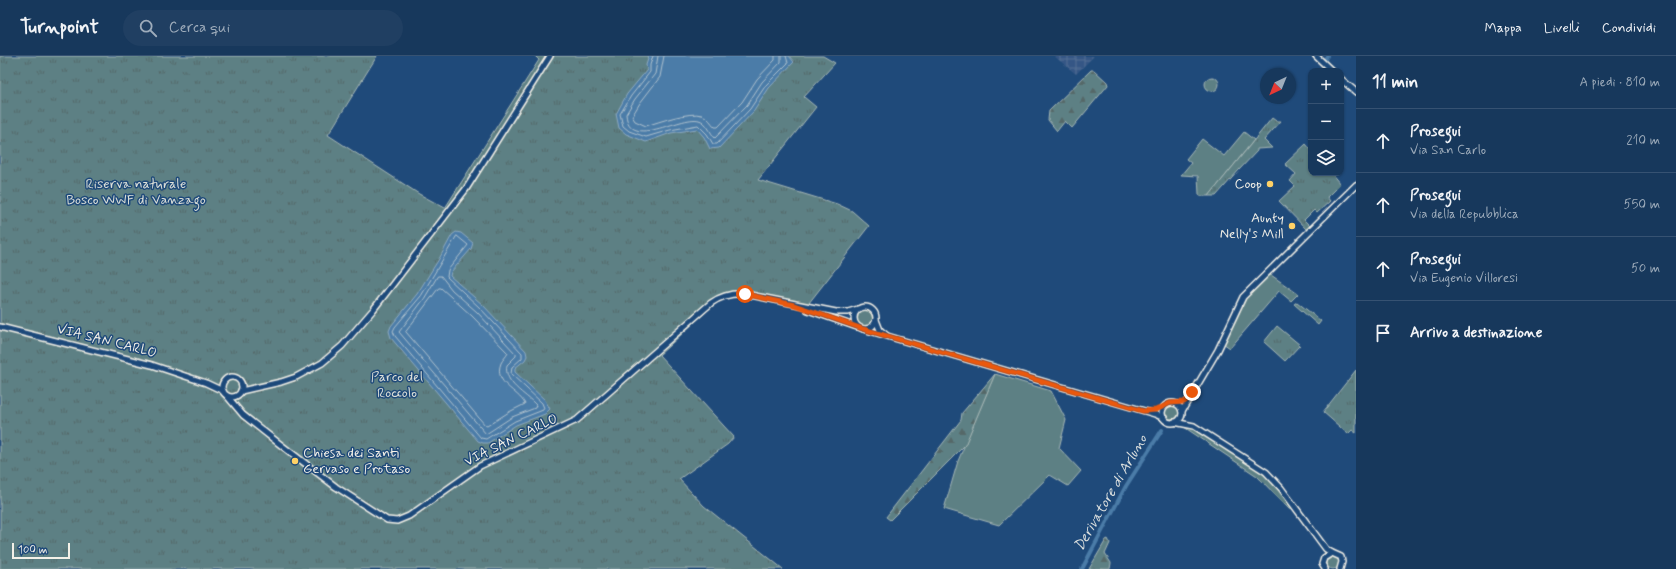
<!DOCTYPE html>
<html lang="it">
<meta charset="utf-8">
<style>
body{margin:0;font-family:Mynerve,sans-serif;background:#203f62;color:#f1f3f6}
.controls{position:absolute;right:12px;top:12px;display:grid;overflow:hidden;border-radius:8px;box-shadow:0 1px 3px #0004}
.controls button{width:36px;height:36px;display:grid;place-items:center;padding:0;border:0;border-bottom:1px solid #365272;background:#17385c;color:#f1f3f6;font:20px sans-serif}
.compass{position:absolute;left:1260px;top:12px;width:36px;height:36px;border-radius:50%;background:#17385c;box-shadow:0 1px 3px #0004;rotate:223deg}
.scale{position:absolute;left:12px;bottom:10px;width:58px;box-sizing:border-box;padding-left:4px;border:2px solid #f4f1e8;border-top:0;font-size:11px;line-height:14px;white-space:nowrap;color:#f4f1e8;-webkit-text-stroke:3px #1f4a7a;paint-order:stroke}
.stop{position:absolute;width:12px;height:12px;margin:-9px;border:3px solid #ea580c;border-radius:50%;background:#fff}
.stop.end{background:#ea580c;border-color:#fff;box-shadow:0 1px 4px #0008}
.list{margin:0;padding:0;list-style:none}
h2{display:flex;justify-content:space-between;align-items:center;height:52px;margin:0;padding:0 16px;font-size:17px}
h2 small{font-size:13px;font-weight:400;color:#9eacbb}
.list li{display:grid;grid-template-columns:26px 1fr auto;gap:12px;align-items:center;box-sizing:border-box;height:64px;padding:0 16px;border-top:1px solid #365272}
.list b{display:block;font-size:15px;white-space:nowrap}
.list p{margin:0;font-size:13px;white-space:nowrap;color:#9eacbb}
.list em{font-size:13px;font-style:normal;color:#9eacbb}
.icon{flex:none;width:22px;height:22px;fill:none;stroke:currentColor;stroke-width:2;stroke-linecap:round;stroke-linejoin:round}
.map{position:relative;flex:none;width:1356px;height:513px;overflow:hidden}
header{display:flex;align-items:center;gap:24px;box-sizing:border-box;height:56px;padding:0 20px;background:#17385c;border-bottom:1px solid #365272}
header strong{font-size:19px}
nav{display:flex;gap:22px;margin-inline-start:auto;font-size:14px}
.search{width:280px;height:36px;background:#203f62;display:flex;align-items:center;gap:10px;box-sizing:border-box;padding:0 14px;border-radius:22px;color:#9eacbb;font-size:15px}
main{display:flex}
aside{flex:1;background:#17385c}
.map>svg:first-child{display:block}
</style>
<header>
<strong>Turnpoint</strong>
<div class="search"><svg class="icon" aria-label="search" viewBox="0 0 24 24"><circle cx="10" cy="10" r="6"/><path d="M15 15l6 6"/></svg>Cerca qui</div>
<nav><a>Mappa</a><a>Livelli</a><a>Condividi</a></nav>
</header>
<main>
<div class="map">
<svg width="1356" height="513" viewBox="0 0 1356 513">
<defs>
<pattern id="industrial-grid" width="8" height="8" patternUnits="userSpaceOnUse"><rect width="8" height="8" fill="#365785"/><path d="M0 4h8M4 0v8" fill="none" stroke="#547096"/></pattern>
<pattern id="forest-firs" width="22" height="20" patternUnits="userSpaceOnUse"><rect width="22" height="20" fill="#5d8084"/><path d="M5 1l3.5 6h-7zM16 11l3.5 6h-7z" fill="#546768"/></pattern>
<pattern id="park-tufts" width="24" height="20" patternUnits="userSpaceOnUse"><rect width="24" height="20" fill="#5d8084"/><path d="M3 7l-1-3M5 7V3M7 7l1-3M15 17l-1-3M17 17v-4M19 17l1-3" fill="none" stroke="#546768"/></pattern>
</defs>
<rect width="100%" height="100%" fill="#1f4a7a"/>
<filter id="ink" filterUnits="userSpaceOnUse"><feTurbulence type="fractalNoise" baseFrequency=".025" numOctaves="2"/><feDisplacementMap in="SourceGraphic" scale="8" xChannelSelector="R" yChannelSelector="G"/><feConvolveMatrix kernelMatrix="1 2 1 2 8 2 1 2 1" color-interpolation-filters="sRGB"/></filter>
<g filter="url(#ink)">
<!-- industrial -->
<polygon fill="url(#industrial-grid)" points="1054,0 1094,0 1076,18"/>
<!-- green -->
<g fill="#5d8084" stroke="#a8b8b6">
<circle cx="1212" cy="28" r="7"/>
<polygon points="1244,76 1254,84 1209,140 1200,140 1199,138 1198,120 1181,119 1191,107 1186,103 1202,83 1224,100"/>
<polygon points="1271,219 1298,238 1291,245 1279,235 1230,292 1223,287 1244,244 1268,220"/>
<polygon points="1297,246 1321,265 1318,269 1294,248"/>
<circle cx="865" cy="262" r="9"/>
<polygon points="995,318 1051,335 1066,364 1059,392 1081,415 1068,430 1050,419 999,469 944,453 958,405"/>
<circle cx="1172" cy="356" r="7"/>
<polygon points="1178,367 1193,372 1257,413 1278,431 1292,451 1290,454 1257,420"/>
<circle cx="1333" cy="506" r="7"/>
</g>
<!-- forest -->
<g fill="url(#forest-firs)" stroke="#a8b8b6">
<polygon points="1091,14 1094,14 1107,26 1108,29 1072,72 1065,65 1057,75 1048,64 1049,55"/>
<polygon points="995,318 965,389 890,464 886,461 961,364 962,357"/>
<polygon points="1108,483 1110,487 1105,498 1111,507 1110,513 1089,513 1106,484"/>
</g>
<!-- park -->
<g fill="url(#park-tufts)" stroke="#a8b8b6">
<polygon points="0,0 377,0 328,79 419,138 445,152 539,4 535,0 823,0 835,7 804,41 816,51 758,124 837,148 852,155 869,170 805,252 735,238 720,243 659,299 734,381 728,388 679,423 704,450 783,513 0,513"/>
<polygon points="1272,62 1276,65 1281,65 1264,84 1272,92 1257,93 1257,95 1239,114 1216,140 1209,140"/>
<polygon points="1306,88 1311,94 1311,117 1331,117 1340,128 1327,141 1330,145 1317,157 1314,154 1304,164 1310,170 1307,174 1279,145 1295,130 1290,125 1296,118 1285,108"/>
<polygon points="1277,270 1300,289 1285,305 1264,286"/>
<polygon points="1356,314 1356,377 1352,374 1348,378 1323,356"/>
</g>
<!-- water -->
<g fill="#4b7ca8" stroke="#8fabc2">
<polygon points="649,0 789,0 794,6 769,32 754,55 719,92 710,93 704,81 697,73 671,77 646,86 626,78 619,72 616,58 627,38 647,14 646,9"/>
<polygon points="456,176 461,177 473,187 471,193 451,216 450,220 483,249 526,295 527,300 525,304 515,312 515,316 545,344 550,353 545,358 516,369 488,387 483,387 478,385 391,282 389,275 391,270 417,238 439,203 452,179"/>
</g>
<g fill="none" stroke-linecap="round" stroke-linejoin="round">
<!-- shore -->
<g stroke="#b0c2ce" stroke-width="1">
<polyline points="653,0 650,9 650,16 631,40 620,58 623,70 629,75 646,81 670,74 698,69 707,78 713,88 717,88 750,53 766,29 788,7 786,0"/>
<path d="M658,0L655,18L635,43L626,58C629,95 680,59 699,64C707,66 710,77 715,82L747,49L762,26L781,6V0"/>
<path d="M664,0L660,21L640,47L632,60L635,65L646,70C658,66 690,55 702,59C708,61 711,67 715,71H718L742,46L757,23L775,4V0"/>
<polygon points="457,180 468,189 448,214 447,221 480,252 522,297 522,302 512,311 511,318 542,347 544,352 543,354 515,365 486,383 481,382 395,280 393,275 395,271 421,240"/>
<path d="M438,220H441L452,234L477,256L516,298V300L507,309C503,327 526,338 536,349L535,352L512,361L486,378L399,276L424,243Z"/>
<path d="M439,232H441L472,260L508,297C506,301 503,303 501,307C493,328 518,334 525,348L509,356L487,370L485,369L406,276Z"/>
</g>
<!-- canal -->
<g stroke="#4b7ca8" stroke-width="4">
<polyline points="1325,3 1327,0"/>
<polyline points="1082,513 1126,430 1162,374"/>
</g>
<!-- tertiary casing -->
<g stroke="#f4f1e8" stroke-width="8">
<g id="tertiary">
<polyline points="1316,0 1332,15"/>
<polyline points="1341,23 1356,36"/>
<circle cx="865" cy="262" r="11"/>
<polyline points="808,254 857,271"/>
<polyline points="876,264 880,274 886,279"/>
<polyline points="0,271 152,309 206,327 223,335"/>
<polyline points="863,273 1155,358 1164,362"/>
<circle cx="232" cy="331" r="10"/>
<polyline points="241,335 281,326 296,321 322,307 342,290 373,254 466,133 550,0"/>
<path d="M227,340L243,359L281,389L336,431L387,464L397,465L409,460L480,410L577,364L711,247C721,240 733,237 745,238L836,256H848L858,253"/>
<circle cx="1172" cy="357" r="10"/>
<polyline points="1182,355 1218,294 1243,241 1356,129"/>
<polyline points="1174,366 1194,370 1266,416 1281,432 1326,493 1332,497"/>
<polyline points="1325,513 1322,508 1324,502 1332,497 1341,501 1342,506 1340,513"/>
</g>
</g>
<!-- tertiary -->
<use href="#tertiary" stroke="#1f4a7a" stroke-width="5"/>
</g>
</g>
<g fill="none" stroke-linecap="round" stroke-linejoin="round" filter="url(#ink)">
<!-- route -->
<polyline stroke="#ea580c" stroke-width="5" points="745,238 794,249 863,273 1143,355 1156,354 1170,347 1184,346 1187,344 1192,336"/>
</g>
<!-- markers -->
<g fill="#ffd166" stroke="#1f4a7a" stroke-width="1.5">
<circle cx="1270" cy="128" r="4"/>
<circle cx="1292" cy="170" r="4"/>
<circle cx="295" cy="405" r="4"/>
</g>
<g text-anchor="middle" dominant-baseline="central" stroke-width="3" stroke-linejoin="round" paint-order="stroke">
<!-- park labels -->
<g font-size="14" fill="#dde0d9" stroke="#1f4a7a">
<text x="136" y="128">Riserva naturale<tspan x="136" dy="16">Bosco WWF di Vanzago</tspan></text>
<text x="397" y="321">Parco del<tspan x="397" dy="16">Roccolo</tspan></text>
</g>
<!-- poi labels -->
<g font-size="14" fill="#f4f1e8" stroke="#1f4a7a" text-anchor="end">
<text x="1262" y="128">Coop</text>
<text x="1284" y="162">Aunty<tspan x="1284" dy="16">Nelly's Mill</tspan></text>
<text x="303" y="397" text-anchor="start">Chiesa dei Santi<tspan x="303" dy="16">Gervaso e Protaso</tspan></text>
</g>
<!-- street labels -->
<g font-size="14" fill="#f4f1e8" stroke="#1f4a7a">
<text transform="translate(107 285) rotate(14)">VIA SAN CARLO</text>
<text transform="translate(511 384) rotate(-26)">VIA SAN CARLO</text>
</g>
<!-- water labels -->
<g font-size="15" font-style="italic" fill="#dbdfde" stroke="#1f4a7a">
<text transform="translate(1111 437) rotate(-60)">Derivatore di Arluno</text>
</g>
</g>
</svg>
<div class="controls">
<button>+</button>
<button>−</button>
<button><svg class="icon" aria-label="layers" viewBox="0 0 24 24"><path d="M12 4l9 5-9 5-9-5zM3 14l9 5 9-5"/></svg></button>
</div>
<svg class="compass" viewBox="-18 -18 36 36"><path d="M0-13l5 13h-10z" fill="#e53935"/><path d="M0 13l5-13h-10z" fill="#9eacbb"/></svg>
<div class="scale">100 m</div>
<div class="stop" style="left:745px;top:238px"></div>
<div class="stop end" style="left:1192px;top:336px"></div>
</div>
<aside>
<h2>11 min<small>A piedi · 810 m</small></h2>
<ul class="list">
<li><svg class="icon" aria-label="ahead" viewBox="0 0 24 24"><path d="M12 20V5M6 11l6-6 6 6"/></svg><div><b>Prosegui</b><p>Via San Carlo</p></div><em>210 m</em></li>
<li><svg class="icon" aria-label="ahead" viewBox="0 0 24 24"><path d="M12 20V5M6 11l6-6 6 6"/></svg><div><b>Prosegui</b><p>Via della Repubblica</p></div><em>550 m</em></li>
<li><svg class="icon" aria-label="ahead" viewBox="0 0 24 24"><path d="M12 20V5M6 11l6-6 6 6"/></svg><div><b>Prosegui</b><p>Via Eugenio Villoresi</p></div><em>50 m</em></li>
<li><svg class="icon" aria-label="arrive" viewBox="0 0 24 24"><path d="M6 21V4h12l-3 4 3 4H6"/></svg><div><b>Arrivo a destinazione</b></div></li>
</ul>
</aside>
</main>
